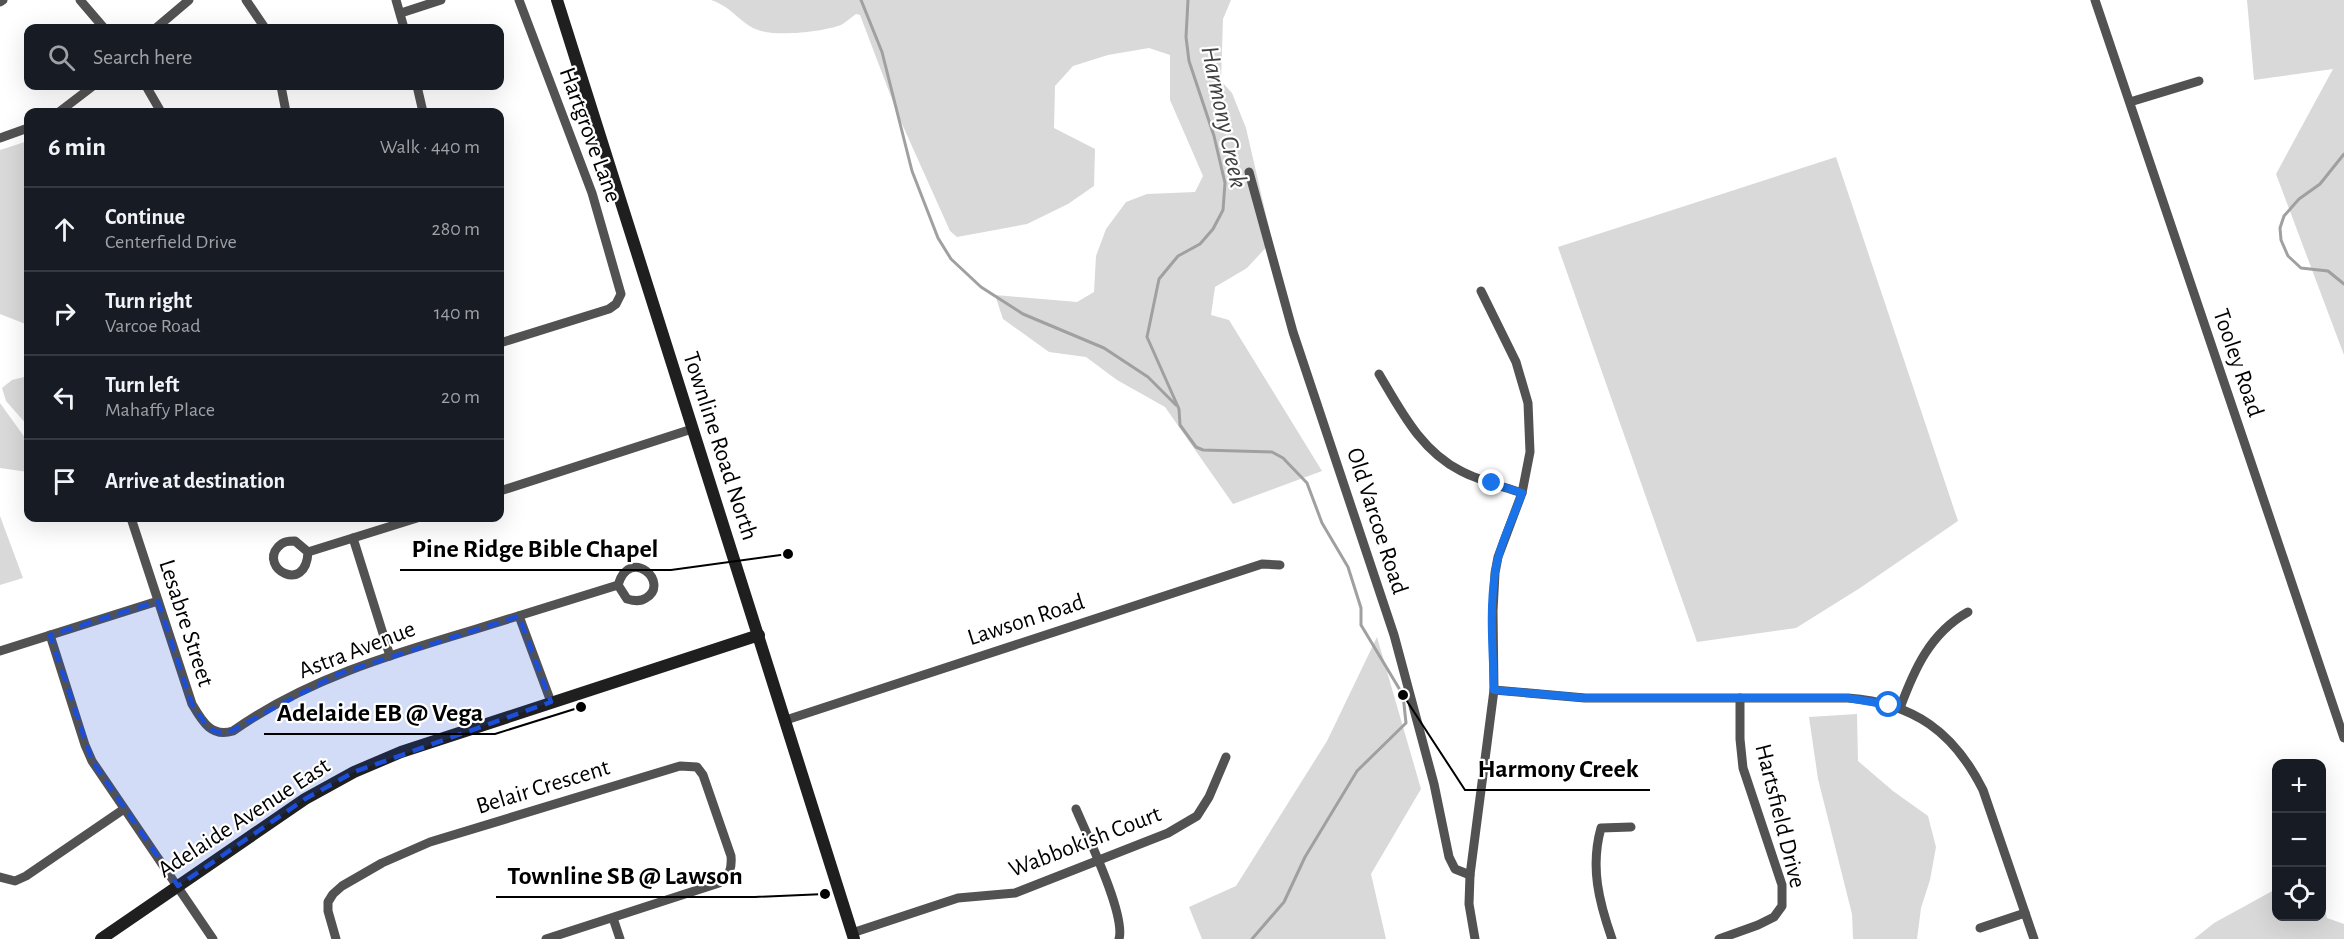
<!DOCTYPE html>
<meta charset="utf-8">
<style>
body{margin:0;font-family:"Alegreya Sans",sans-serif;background:#242831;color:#f1f3f6}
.controls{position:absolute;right:18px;bottom:18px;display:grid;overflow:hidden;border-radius:12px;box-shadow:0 6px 24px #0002}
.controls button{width:54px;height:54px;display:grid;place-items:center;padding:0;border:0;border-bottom:2px solid #363941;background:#171b24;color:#f1f3f6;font:30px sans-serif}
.stop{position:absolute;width:18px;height:18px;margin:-14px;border:4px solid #1a73e8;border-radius:50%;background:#fff}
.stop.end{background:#1a73e8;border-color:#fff;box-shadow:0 2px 6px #0008}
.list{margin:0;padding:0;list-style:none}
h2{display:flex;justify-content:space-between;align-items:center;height:78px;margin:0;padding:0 24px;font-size:26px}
h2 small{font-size:20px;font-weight:400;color:#9ea1a6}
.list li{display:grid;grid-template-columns:39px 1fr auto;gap:18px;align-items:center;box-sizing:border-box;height:84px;padding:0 24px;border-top:2px solid #363941}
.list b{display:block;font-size:22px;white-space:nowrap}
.list p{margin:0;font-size:20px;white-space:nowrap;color:#9ea1a6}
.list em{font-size:20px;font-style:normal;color:#9ea1a6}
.icon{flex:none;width:33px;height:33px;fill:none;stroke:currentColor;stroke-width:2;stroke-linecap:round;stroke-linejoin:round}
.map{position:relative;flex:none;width:2344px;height:939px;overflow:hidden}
.search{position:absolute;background:#171b24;box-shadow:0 6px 24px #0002;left:24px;top:24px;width:480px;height:66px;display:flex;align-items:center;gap:15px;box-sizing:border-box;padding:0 21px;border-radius:12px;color:#9ea1a6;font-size:22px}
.panel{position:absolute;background:#171b24;box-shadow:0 6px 24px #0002;left:24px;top:108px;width:480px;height:414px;border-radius:12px}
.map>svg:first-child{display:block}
</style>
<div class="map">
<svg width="2344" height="939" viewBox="0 0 2344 939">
<rect width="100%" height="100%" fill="#fff"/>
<!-- green -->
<g fill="#d9d9d9">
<path d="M711,0H1231L1223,19L1221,81L1232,93L1246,128L1272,241L1247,268L1215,287L1211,315L1229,320L1322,471L1233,504L1165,407L1117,380L1086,357L1049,352L1003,319L995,295L1077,302L1094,292L1096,256L1106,229L1126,202L1147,194L1195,192L1203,176L1170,100V55L1149,48L1108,55L1073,66L1055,86L1054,128L1095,149L1094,186L1068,204L1027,224L957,237L950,231L898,115L860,15L856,14C852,17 846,22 841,25C822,32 772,38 753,28C737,19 731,7 711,0Z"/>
<polygon points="2247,0 2344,0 2344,355 2276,174 2333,69 2254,80"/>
<polygon points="28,141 28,325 0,314 0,150"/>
<polygon points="1836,157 1958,521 1860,588 1796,628 1697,642 1558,247"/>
<polygon points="28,376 28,426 6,401 2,388 12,380"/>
<polygon points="0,403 28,442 28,472 0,468"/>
<polygon points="0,516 23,578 0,585"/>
<polygon points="1377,637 1421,789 1371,874 1386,939 1202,939 1189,907 1236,886 1327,741"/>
<polygon points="1857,714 1858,761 1893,791 1928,816 1936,847 1930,880 1921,908 1917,939 1853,939 1852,914 1818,779 1809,717"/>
<polygon points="2276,889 2276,916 2322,916 2322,900 2327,918 2344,924 2344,939 2194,939 2214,923"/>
</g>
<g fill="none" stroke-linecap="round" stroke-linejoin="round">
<!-- stream -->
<g stroke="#a0a0a0" stroke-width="3">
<polyline points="861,0 882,52 912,171 938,238 951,259 981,287 1023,314 1104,348 1148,377 1176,405"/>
<polyline points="1188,0 1186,37 1189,61 1214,136 1225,183 1223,210 1213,229 1200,244 1178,256 1159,279 1147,337 1179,409 1180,425 1196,447 1203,450 1272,452 1283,458 1307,483 1322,523 1348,567 1361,608 1361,625 1403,695 1406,723 1357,771 1305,857 1284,902 1252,939"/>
<polyline points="2344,154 2320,184 2299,199 2284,216 2280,228 2281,240 2288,256 2301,268 2328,271 2344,284"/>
</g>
<!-- minor -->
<g stroke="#525252" stroke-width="9">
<polyline points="80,0 104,28"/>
<polyline points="246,0 265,28"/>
<polyline points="396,0 404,28"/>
<polyline points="2095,0 2344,738"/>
<polyline points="0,2 3,0"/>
<polyline points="401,13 441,0"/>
<polyline points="156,28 189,0"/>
<polyline points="146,86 161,112"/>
<polyline points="281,86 286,112"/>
<polyline points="417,86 423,112"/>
<polyline points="2130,102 2199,81"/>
<polyline points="59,112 93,86"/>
<polyline points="0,138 28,128"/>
<polyline points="1249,172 1293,332 1394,635 1434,784 1449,857 1455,869 1470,875"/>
<polyline points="500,343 609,309 616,304 621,294 592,193 519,0"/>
<path d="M1379,374C1401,411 1421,451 1461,471C1480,481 1502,486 1522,493"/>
<polyline points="500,491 692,429"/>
<path d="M131,518L192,704C202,721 211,738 233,731C305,680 389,655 473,630C522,615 570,600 618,585C630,545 671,583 646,598C640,602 634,601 627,599L618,585"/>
<polyline points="353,538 390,656"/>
<path d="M308,552C306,595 259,568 278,547C283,541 289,541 295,541L308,552L417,518"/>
<polyline points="519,616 551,702"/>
<polyline points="50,635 85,745 92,761 213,939"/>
<polyline points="0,651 158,601"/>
<path d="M1494,690L1585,698H1848C1914,703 1954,732 1983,790L2034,939"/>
<path d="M1900,708C1914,670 1930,633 1968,612"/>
<polyline points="786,720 1262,564 1280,565"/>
<path d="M1076,809C1087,835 1126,915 1119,939"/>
<polyline points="0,877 15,881 26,876 124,809"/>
<polyline points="613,918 620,939"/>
<polyline points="1980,928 2025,913"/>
<polyline points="852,933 958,898 1015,893 1168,833 1197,816 1209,797 1226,757"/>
<path d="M336,939L328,911V902L333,894L342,886L382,863L430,842L680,766L697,767L703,775L731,856C732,868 730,876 719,883L546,939"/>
<polyline points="1475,939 1469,904 1470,875 1494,690 1493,611 1495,573 1498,557 1522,493 1530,452 1528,403 1516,362 1481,291"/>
<path d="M1612,939C1599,902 1590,867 1601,828L1631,827"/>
<polyline points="1719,939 1758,925 1774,917 1782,906 1782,885 1743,768 1740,739 1740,698"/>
</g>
<!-- secondary -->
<g stroke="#1f1f1f" stroke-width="12">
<polyline points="557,0 854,939"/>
<polyline points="101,939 305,799 354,772 401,752 759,635"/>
</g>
</g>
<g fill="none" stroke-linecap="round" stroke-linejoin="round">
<!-- route -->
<path stroke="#1a73e8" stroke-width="8" d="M1492,483L1522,493C1513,519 1499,545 1495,573C1489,611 1493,652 1494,690L1585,698H1848L1889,705"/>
</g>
<!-- marked area -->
<path fill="#1d4ed8" fill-opacity="0.2" stroke="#1d4ed8" stroke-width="4.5" stroke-dasharray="12 8" stroke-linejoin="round" d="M158,601L192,704L209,729L225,734L338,674L519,616L551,702L354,772L305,799L178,886L92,761L50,635Z"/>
<g text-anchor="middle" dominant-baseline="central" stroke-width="4.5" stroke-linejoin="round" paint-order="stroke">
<!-- street labels -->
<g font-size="24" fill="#000" stroke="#fff">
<text transform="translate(590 135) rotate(70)">Hartgrove Lane</text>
<text transform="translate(2238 363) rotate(71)">Tooley Road</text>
<text transform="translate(720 446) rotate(72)">Townline Road North</text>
<text transform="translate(1377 521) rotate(72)">Old Varcoe Road</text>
<text transform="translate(1026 620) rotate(-18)">Lawson Road</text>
<text transform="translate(186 623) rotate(72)">Lesabre Street</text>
<text transform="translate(357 650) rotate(-21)">Astra Avenue</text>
<text transform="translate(543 787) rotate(-17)">Belair Crescent</text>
<text transform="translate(1780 816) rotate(76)">Hartsfield Drive</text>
<text transform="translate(244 818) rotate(-33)">Adelaide Avenue East</text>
<text transform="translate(1085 842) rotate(-21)">Wabbokish Court</text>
</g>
<!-- water labels -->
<g font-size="26" font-style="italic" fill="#414141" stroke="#fff">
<text transform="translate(1224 117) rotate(78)">Harmony Creek</text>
</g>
</g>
<!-- callouts -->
<path fill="none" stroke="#000" stroke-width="2" d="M788 554L671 570H400M581 707L495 734H264M1403 695L1465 790H1650M825 894L755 897H496"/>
<g fill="#000" stroke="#fff" stroke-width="2">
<circle cx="788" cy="554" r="6"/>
<circle cx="581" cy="707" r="6"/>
<circle cx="1403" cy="695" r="6"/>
<circle cx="825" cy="894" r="6"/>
</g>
<g font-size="26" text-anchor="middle" font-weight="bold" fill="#000" stroke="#fff" stroke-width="4.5" stroke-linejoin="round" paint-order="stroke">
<text x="535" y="557">Pine Ridge Bible Chapel</text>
<text x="380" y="721">Adelaide EB @ Vega</text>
<text x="1558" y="777">Harmony Creek</text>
<text x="625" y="884">Townline SB @ Lawson</text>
</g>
</svg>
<div class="controls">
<button>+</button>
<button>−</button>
<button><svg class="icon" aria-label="locate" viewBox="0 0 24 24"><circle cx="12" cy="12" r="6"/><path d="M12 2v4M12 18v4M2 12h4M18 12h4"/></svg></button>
</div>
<div class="stop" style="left:1889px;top:705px"></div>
<div class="stop end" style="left:1492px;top:483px"></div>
<div class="search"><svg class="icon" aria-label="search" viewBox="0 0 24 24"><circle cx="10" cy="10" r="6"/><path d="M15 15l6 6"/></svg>Search here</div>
<section class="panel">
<h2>6 min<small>Walk · 440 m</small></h2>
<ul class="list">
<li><svg class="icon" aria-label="ahead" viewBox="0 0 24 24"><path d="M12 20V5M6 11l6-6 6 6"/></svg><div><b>Continue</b><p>Centerfield Drive</p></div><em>280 m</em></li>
<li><svg class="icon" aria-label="right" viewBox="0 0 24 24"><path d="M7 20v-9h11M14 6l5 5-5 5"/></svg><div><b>Turn right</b><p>Varcoe Road</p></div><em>140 m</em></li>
<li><svg class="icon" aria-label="left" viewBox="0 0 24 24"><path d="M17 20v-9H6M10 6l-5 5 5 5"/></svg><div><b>Turn left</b><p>Mahaffy Place</p></div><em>20 m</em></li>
<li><svg class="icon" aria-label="arrive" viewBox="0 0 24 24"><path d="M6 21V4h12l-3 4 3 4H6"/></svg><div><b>Arrive at destination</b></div></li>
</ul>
</section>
</div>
